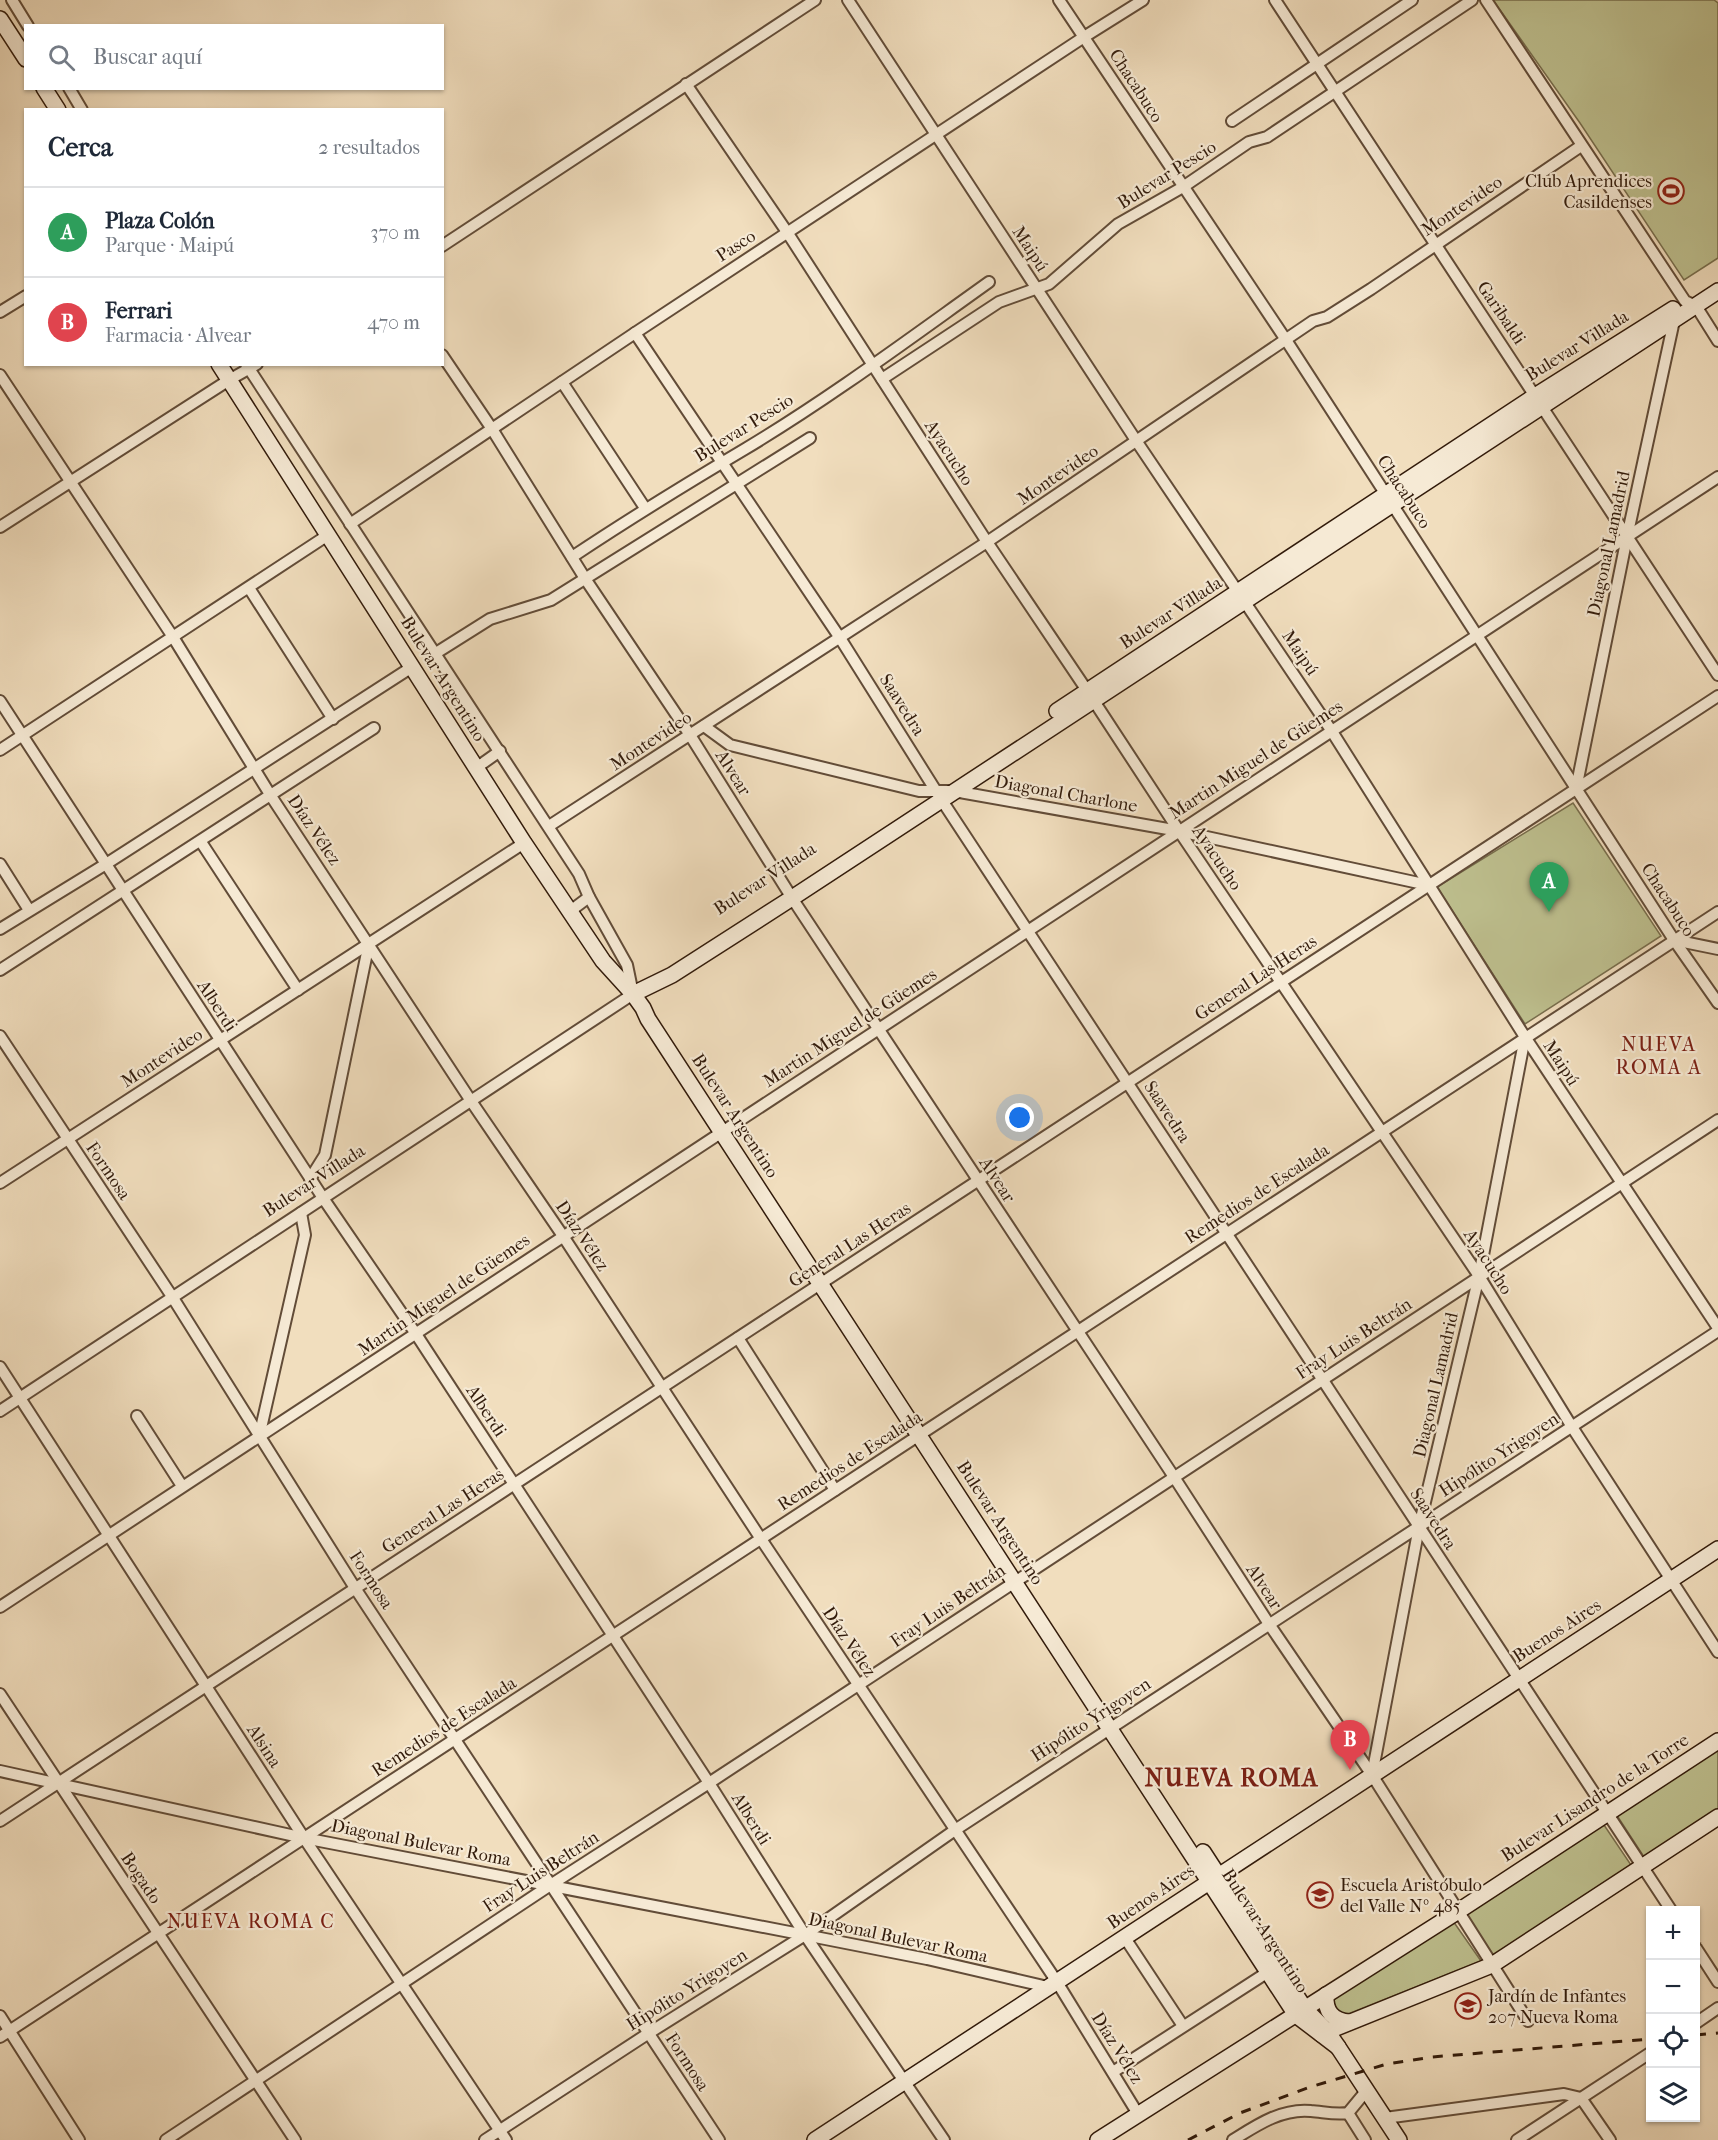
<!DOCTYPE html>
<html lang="es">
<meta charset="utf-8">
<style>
body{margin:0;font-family:"IM FELL French Canon",serif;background:#f6f6f7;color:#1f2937}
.controls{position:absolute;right:18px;bottom:18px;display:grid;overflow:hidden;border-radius:0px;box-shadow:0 2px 4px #0004}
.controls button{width:54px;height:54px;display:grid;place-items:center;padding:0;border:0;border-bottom:2px solid #e0e1e3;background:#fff;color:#1f2937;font:30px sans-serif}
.you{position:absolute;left:1020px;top:1118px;width:21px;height:21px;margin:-15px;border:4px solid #fff;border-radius:50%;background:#1a73e8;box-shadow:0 0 0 9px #1a73e833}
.badge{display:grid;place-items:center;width:39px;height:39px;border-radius:50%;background:#0b8043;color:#fff;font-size:20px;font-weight:700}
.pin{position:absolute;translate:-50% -50px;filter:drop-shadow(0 2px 3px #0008)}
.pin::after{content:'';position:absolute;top:32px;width:21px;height:18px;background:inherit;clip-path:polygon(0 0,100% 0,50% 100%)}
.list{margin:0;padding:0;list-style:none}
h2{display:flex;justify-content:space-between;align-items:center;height:78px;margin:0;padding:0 24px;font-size:26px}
h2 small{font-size:20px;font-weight:400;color:#747a83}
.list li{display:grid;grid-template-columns:39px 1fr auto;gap:18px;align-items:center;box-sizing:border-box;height:90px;padding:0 24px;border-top:2px solid #e0e1e3}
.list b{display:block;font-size:22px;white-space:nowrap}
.list p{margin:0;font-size:20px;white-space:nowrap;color:#747a83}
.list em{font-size:20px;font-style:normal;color:#747a83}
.icon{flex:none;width:33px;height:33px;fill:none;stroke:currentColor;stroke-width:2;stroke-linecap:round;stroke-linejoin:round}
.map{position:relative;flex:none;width:1718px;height:2140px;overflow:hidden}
.search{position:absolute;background:#fff;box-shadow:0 2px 4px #0004;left:24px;top:24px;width:420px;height:66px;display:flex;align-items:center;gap:15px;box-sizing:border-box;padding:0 21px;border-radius:0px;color:#747a83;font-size:22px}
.panel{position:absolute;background:#fff;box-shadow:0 2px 4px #0004;left:24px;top:108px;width:420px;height:258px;border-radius:0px}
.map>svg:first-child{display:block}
</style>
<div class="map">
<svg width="1718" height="2140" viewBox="0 0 1718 2140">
<rect width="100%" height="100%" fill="#f1debe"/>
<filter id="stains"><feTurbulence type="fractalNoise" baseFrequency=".00333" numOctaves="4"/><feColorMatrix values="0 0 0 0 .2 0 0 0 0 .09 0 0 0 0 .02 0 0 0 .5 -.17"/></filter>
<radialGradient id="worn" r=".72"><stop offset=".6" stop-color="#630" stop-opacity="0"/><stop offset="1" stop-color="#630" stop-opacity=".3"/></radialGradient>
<!-- green -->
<g fill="#bec08f" stroke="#786e4d" stroke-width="1.5">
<polygon points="1493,0 1714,0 1718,3 1718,258 1684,280 1580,123"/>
<polygon points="1573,803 1661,936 1525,1024 1437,887"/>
<polygon points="1718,1747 1718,1809 1644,1857 1616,1814"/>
<polygon points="1602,1822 1631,1865 1493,1956 1464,1913"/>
<polygon points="1453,1921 1481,1961 1343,2016 1332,2011 1329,2001"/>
</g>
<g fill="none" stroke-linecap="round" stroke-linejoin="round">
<!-- street casing -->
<g stroke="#624c38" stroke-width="14">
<g id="street">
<polyline points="12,0 28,26"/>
<polyline points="848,0 1137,442 1331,730 1525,1037 1718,1328"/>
<polyline points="1059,0 1286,340 1674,940 1718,1003"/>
<polyline points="1275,0 1718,675"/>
<polyline points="1486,0 1685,301 1696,306 1718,341"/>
<polyline points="686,84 787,232 987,542 1090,695 1179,831 1479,1276 1572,1427 1718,1652"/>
<polyline points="69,88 82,110"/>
<polyline points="1232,121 1412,0"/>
<polyline points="442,246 815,0"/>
<polyline points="0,312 26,296"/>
<polyline points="635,333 840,638 941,799 1671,1910"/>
<polyline points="442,355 492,429 586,580 690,735 792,898 1174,1477 1269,1624 1372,1775 1528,2021"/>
<polyline points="0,375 173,637 271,796 471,1101 563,1236 761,1539 1057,1982 1138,2114"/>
<polyline points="882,379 999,302 1049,284 1118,224 1183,187 1249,142 1267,137 1472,0"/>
<polyline points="562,382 645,508"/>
<polyline points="350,524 635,333 1084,37 1143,0"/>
<polyline points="0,527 229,380 257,364"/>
<path d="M572,557C629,519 686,484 745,449C830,398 909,339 989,282"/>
<polyline points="249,588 333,719"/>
<polyline points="436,653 490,619 551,600 810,438"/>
<polyline points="0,701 323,1198 416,1334 709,1783 805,1935 944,2140"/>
<polyline points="704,726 730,745 919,791 954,791 1179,831 1428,885"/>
<polyline points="0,750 328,535"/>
<polyline points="476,768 500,751"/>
<polyline points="1576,789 1627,537 1675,316"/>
<polyline points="549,826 987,542 1313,321 1327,317 1371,289 1581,146"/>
<polyline points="201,842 298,990"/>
<polyline points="0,864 29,910"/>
<polyline points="569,912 589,897"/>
<polyline points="0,929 106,864 412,667"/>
<polyline points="1674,940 1718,949"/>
<polyline points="0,970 374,728"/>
<polyline points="0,1036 173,1298 355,1588 719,2140"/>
<polyline points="310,1179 325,1155 369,943"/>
<polyline points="0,1183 524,843"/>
<polyline points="738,1338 835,1490"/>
<polyline points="0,1367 304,1838 506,2140"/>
<polyline points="0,1411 633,994 627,965 589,897 579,874 246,364"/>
<polyline points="137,1416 182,1486"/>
<polyline points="259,1437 305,1235 301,1213"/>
<polyline points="0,1607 1718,477"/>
<polyline points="0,1694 295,2140"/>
<polyline points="0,1771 304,1838 805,1935 927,1959 1048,1987"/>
<polyline points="1372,1775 1419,1527 1479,1276 1525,1037"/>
<polyline points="0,1821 1718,696"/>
<polyline points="1125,1938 1183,2026"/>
<polyline points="1696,1948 1718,1982"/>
<polyline points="0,2016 79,2140"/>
<polyline points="1696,2023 1718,2008"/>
<polyline points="0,2037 1718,912"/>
<polyline points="1113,2072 1268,1972"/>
<polyline points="1348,2113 1365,2140"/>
<polyline points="1385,2118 1564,2094 1581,2098 1610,2140"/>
<polyline points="166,2140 552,1884 709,1783 1718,1120"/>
<polyline points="485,2140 649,2033 805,1935 955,1830 1718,1331"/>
<path d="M1233,2140C1257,2125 1282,2108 1311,2111C1324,2112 1335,2115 1348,2113L1367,2090"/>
<polyline points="1517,2140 1650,2053"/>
</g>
</g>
<!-- secondary casing -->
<g stroke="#321b0b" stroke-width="18">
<g id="secondary">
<polyline points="0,19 26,59"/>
<polyline points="44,88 58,110"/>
<polyline points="219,364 524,843 603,961 633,994 643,1008 648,1019 1268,1972 1296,2015 1338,2047"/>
<polyline points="1057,711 1535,396 1673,309"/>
<polyline points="633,994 672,975 792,898 1718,291"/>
<polyline points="1203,1852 1305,2009 1327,2031 1338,2047 1399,2140"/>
<path d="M1326,1995C1325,2012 1333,2020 1349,2022"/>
<polyline points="1321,2034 1492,1965 1718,1817"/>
<polyline points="815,2140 1718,1549"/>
<polyline points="1098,2140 1457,1912 1718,1741"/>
</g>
</g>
<!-- street -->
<use href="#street" stroke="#f6ead5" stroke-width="10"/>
<!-- secondary -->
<use href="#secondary" stroke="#f6ead5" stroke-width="15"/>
<!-- rail -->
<g stroke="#321b0b" stroke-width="3" stroke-dasharray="10 10" stroke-linecap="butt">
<polyline points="1696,2035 1718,2033"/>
<polyline points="1188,2140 1240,2113 1310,2087 1387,2064 1432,2057 1650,2039"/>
</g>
</g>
<!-- icons -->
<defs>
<g id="stadium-ring" transform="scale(1.35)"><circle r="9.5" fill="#f6ead5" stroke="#8f2418" stroke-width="1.5"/><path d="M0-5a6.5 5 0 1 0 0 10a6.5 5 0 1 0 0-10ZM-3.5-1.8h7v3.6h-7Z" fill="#8f2418"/></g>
<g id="school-ring" transform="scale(1.35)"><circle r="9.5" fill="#f6ead5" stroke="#8f2418" stroke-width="1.5"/><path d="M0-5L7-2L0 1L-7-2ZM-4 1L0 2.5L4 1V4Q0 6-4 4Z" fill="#8f2418"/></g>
</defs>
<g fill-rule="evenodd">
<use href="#stadium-ring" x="1671" y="191"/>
<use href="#school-ring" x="1320" y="1895"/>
<use href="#school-ring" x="1468" y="2006"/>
</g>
<g text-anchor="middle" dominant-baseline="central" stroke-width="4.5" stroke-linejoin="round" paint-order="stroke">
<!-- street labels -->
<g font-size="18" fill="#321b0b" stroke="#f6ead5">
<text transform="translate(1136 86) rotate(57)">Chacabuco</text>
<text transform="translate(1167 175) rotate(-32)">Bulevar Pescio</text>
<text transform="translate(1462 206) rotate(-34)">Montevideo</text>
<text transform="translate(736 246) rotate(-33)">Pasco</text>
<text transform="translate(1030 249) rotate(57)">Maipú</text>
<text transform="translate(1501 313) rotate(56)">Garibaldi</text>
<text transform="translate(1577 346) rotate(-32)">Bulevar Villada</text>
<text transform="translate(744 428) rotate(-32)">Bulevar Pescio</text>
<text transform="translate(949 453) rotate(57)">Ayacucho</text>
<text transform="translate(1058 475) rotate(-34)">Montevideo</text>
<text transform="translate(1404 492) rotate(57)">Chacabuco</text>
<text transform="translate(1609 544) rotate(-78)">Diagonal Lamadrid</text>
<text transform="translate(1171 613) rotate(-33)">Bulevar Villada</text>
<text transform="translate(1300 653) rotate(56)">Maipú</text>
<text transform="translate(443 679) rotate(58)">Bulevar Argentino</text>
<text transform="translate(902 705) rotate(58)">Saavedra</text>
<text transform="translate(651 741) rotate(-33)">Montevideo</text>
<text transform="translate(1256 760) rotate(-33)">Martin Miguel de Güemes</text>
<text transform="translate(733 773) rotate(58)">Alvear</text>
<text transform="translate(1066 794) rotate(10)">Diagonal Charlone</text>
<text transform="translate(314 830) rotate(56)">Díaz Vélez</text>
<text transform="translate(1217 858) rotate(56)">Ayacucho</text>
<text transform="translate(765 879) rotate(-33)">Bulevar Villada</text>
<text transform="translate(1668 900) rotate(57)">Chacabuco</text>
<text transform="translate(1256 978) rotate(-33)">General Las Heras</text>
<text transform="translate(217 1006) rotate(57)">Alberdi</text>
<text transform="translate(850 1028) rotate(-33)">Martin Miguel de Güemes</text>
<text transform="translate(162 1058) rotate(-33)">Montevideo</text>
<text transform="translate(1561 1063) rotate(57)">Maipú</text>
<text transform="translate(1167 1112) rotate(57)">Saavedra</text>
<text transform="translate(735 1116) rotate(57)">Bulevar Argentino</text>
<text transform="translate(108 1171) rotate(56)">Formosa</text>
<text transform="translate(997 1180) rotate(57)">Alvear</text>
<text transform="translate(314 1181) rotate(-33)">Bulevar Villada</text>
<text transform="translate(1257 1194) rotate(-33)">Remedios de Escalada</text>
<text transform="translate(582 1236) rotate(56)">Díaz Vélez</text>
<text transform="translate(850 1245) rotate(-33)">General Las Heras</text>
<text transform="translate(1488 1262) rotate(57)">Ayacucho</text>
<text transform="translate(444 1295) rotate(-34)">Martin Miguel de Güemes</text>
<text transform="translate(1354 1339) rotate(-33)">Fray Luis Beltrán</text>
<text transform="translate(1436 1385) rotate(-77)">Diagonal Lamadrid</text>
<text transform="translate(486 1411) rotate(57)">Alberdi</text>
<text transform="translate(1499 1455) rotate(-33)">Hipólito Yrigoyen</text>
<text transform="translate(850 1461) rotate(-33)">Remedios de Escalada</text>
<text transform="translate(443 1511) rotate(-33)">General Las Heras</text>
<text transform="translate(1433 1519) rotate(57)">Saavedra</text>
<text transform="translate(1000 1523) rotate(57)">Bulevar Argentino</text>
<text transform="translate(371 1580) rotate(57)">Formosa</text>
<text transform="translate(1264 1587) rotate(57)">Alvear</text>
<text transform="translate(948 1606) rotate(-34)">Fray Luis Beltrán</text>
<text transform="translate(1557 1631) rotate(-33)">Buenos Aires</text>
<text transform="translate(849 1642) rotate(56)">Díaz Vélez</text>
<text transform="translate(1091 1720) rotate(-33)">Hipólito Yrigoyen</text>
<text transform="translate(444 1727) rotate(-33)">Remedios de Escalada</text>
<text transform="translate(264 1746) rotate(57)">Alsina</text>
<text transform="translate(1595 1798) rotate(-33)">Bulevar Lisandro de la Torre</text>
<text transform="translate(751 1819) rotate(58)">Alberdi</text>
<text transform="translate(421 1843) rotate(11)">Diagonal Bulevar Roma</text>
<text transform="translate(541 1872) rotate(-33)">Fray Luis Beltrán</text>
<text transform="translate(141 1878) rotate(56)">Bogado</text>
<text transform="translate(1151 1897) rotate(-34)">Buenos Aires</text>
<text transform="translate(1265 1931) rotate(57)">Bulevar Argentino</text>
<text transform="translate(898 1938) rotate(12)">Diagonal Bulevar Roma</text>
<text transform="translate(687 1990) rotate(-32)">Hipólito Yrigoyen</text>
<text transform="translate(1117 2048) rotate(58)">Díaz Vélez</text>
<text transform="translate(687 2062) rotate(57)">Formosa</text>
</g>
<!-- poi labels -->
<g font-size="18" fill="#321b0b" stroke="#f6ead5" text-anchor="start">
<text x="1652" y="181" text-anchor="end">Club Aprendices<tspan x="1652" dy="21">Casildenses</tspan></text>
<text x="1340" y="1885">Escuela Aristóbulo<tspan x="1340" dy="21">del Valle Nº 485</tspan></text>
<text x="1488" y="1996">Jardín de Infantes<tspan x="1488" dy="21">207 Nueva Roma</tspan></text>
</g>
<!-- neighbourhood labels -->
<g font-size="20" letter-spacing="1.5" fill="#7a1f14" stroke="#f6ead5">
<text x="1659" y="1044">NUEVA<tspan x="1659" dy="23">ROMA A</tspan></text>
<text x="251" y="1921">NUEVA ROMA C</text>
</g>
<!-- district labels -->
<g font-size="24" font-weight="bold" letter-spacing="1.5" fill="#7a1f14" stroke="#f6ead5">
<text x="1232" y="1778">NUEVA ROMA</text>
</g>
</g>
<rect width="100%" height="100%" filter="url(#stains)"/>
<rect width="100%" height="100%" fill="url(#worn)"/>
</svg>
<div class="controls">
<button>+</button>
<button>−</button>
<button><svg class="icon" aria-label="locate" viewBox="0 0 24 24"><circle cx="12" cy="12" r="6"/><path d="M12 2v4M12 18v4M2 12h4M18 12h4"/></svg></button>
<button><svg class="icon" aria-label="layers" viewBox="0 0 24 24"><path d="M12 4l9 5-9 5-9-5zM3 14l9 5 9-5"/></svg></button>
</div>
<div class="you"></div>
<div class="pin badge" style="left:1549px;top:912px;background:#2e9e5b">A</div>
<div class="pin badge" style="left:1350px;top:1770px;background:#e0444e">B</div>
<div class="search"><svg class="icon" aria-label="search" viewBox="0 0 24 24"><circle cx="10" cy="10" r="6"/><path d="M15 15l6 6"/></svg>Buscar aquí</div>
<section class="panel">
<h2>Cerca<small>2 resultados</small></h2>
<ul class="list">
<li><span class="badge" style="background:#2e9e5b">A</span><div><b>Plaza Colón</b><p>Parque · Maipú</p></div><em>370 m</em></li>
<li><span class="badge" style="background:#e0444e">B</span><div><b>Ferrari</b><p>Farmacia · Alvear</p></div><em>470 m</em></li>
</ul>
</section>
</div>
